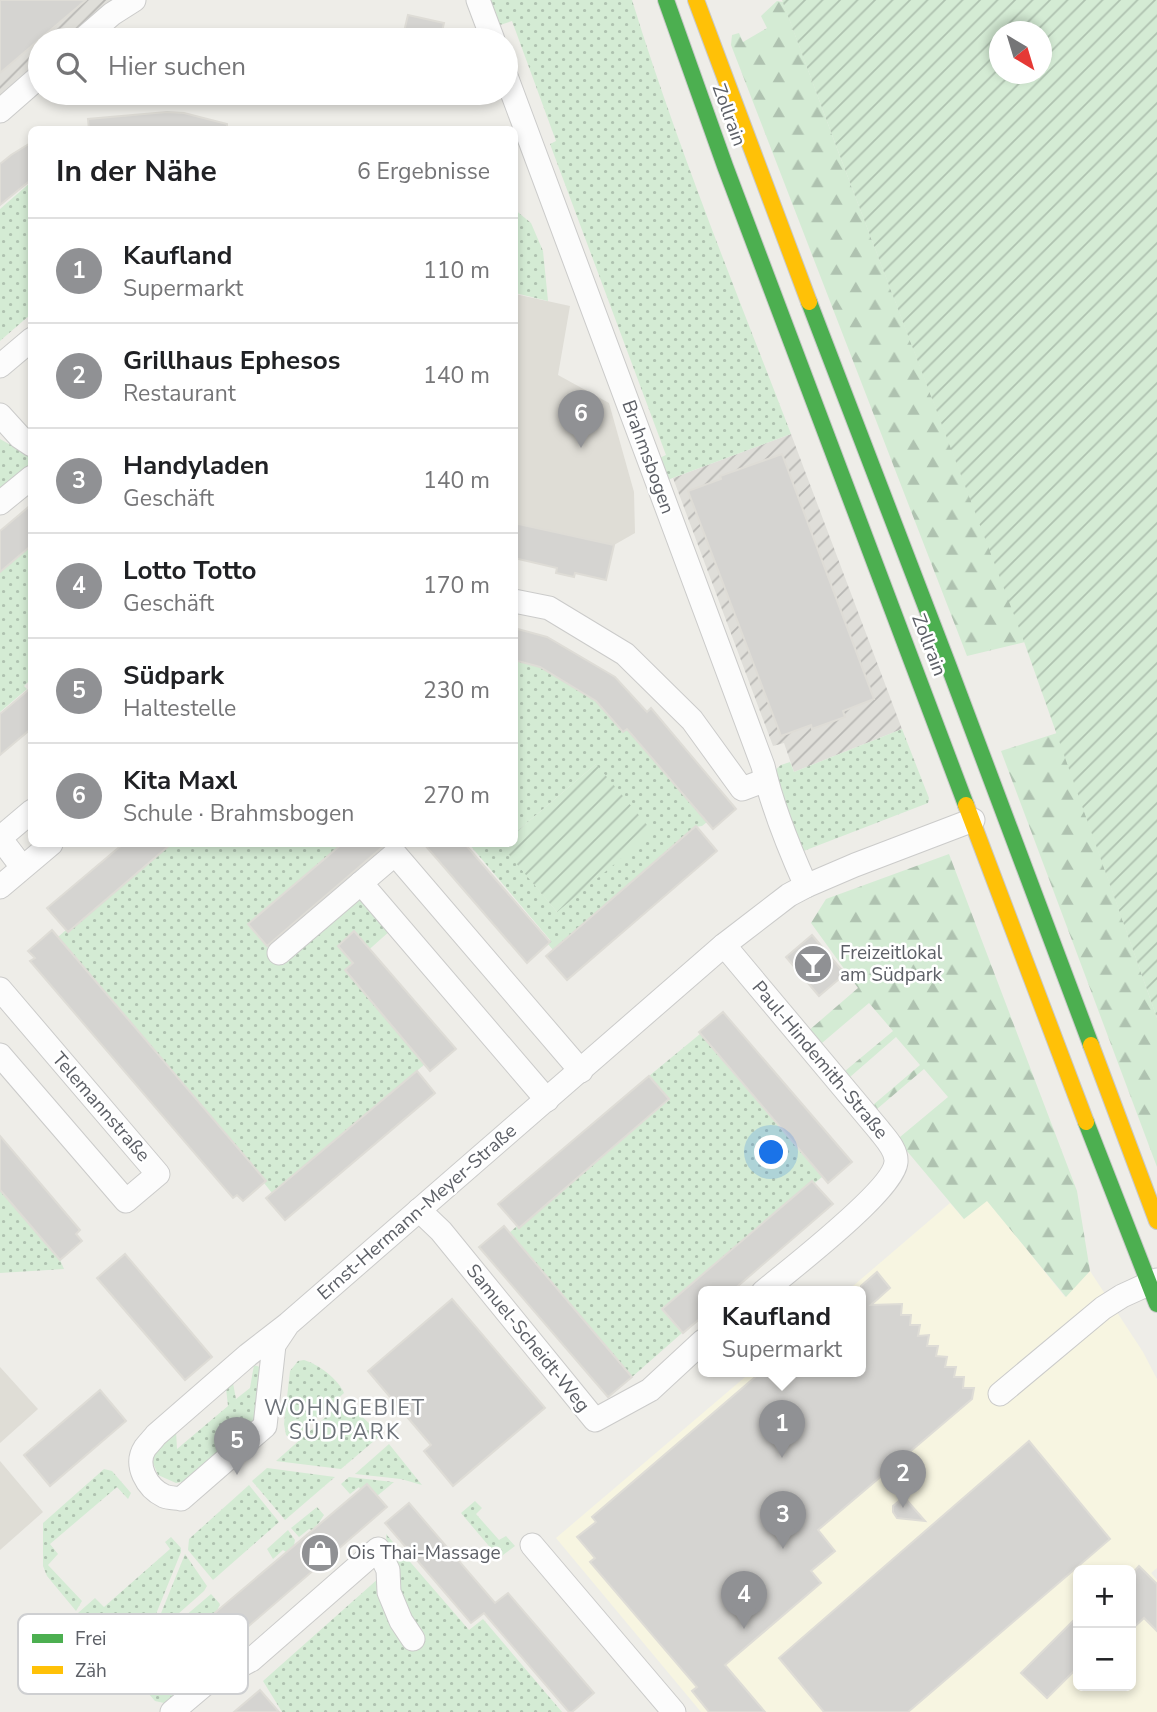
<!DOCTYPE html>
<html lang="de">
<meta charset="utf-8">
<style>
body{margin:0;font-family:"Nunito Sans",sans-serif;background:#f6f6f6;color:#202124}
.controls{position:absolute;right:21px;bottom:21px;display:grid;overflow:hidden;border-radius:10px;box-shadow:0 4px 10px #0003}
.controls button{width:63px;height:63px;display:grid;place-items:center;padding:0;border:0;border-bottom:2px solid #e0e0e0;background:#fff;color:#202124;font:35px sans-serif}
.compass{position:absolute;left:989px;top:21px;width:63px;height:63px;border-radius:50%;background:#fff;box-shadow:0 4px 10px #0003;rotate:142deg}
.you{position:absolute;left:772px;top:1153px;width:24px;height:24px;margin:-18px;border:5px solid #fff;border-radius:50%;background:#1a73e8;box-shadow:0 0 0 10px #1a73e833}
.badge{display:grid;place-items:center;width:46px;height:46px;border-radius:50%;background:#909194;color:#fff;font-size:23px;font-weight:700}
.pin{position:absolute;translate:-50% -58px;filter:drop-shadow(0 2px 4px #0008)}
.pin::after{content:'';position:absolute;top:37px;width:24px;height:21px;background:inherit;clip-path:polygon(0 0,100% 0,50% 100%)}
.popup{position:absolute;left:698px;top:1286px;width:168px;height:91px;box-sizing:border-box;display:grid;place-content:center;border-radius:10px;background:#fff;filter:drop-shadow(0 2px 5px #0005);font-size:23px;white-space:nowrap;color:#757577}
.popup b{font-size:26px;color:#202124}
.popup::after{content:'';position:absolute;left:50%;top:100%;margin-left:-14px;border:14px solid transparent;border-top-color:#fff}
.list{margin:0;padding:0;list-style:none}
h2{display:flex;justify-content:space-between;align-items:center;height:91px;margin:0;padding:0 28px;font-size:30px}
h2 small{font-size:23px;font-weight:400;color:#757577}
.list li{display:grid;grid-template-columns:46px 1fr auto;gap:21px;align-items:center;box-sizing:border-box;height:105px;padding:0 28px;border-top:2px solid #e0e0e0}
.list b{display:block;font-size:26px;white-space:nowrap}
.list p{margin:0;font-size:23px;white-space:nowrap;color:#757577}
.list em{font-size:23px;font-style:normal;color:#757577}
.icon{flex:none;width:38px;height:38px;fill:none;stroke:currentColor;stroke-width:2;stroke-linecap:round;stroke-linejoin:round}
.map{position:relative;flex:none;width:1157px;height:1712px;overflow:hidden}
.search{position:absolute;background:#fff;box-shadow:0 4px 10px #0003;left:28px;top:28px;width:490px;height:77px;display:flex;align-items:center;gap:18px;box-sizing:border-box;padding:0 24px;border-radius:38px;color:#757577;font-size:26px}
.panel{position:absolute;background:#fff;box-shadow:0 4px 10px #0003;left:28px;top:126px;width:490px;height:721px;border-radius:10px}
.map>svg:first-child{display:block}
</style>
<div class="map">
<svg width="1157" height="1712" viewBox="0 0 1157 1712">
<defs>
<pattern id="industrial-furrows" width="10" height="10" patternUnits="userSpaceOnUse" patternTransform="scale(1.75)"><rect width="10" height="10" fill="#dfded9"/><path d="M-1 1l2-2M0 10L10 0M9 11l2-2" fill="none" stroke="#b8b7b4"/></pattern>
<pattern id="grass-dots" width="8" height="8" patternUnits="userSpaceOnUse" patternTransform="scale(1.75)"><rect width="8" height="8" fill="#d4ebd4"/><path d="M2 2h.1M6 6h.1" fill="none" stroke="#afc2b0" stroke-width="1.8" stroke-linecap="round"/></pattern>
<pattern id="forest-firs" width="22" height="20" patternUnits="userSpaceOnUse" patternTransform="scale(1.75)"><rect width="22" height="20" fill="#d4ebd4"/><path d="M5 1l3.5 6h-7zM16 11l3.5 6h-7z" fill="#afc2b0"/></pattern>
<pattern id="garden-furrows" width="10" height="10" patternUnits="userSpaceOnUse" patternTransform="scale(1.75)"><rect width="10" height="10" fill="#d4ebd4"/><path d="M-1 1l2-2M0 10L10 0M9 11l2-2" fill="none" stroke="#afc2b0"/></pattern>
</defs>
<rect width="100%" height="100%" fill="#eeede8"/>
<!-- commercial -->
<path fill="#f7f5e1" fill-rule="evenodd" d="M987,1200L1065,1297L1090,1271L1143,1352L1157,1379V1568L1151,1573L1157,1580V1712H701L556,1538L751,1372H861V1292H846L950,1203L964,1219ZM1078,1570H1131V1686H1078Z"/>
<!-- industrial -->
<g fill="url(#industrial-furrows)">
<polygon points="0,0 134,0 82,40 40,40 40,76 0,111"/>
<polygon points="791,434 902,729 794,772 784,743 773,746 673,478"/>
</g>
<!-- education -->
<g fill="#dfddd6">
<polygon points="515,294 570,306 558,375 609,403 634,492 635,533 614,545 606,580 515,558"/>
<polygon points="0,1367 38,1409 0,1443"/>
<polygon points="0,1461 43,1512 0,1550"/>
</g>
<!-- grass -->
<g fill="url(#grass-dots)">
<path d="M484,0H632C677,146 736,291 791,434L662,482L653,461L666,455L550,144L556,141L512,21L494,27Z"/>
<polygon points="31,182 31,314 0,341 0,209"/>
<polygon points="514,209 531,223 543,251 548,301 515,293"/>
<polygon points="0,439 32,457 31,477 0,503"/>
<polygon points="31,545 31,679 24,686 27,689 0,712 0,572"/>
<polygon points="515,660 540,667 596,701 627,729 707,822 702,826 695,827 553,950 548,944 551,941 469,844 501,844 557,912 596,764 515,833"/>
<polygon points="902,729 929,798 928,803 801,852 774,771 781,765 790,762 794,772"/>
<polygon points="171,844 342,844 248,925 283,965 362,898 391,930 345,971 425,1064 272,1193 264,1183 265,1181 58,937 66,930 68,932"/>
<polygon points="700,1034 822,1177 661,1309 682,1333 632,1377 509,1233 517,1226 519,1228 669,1100 649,1076"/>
<polygon points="0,1190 60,1260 64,1269 0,1273"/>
<path d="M304,1360C318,1364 338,1379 344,1393L298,1435L289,1437L286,1435L284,1424L290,1371L298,1361Z"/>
<polygon points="254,1365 260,1367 257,1417 249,1428 187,1481 176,1483 158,1475 153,1463 154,1451 176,1431 177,1449 228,1406 226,1388 233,1383 236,1399 250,1388"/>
<polygon points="345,1400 381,1435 341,1469 276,1461"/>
<polygon points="389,1444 422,1485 401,1479 355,1474"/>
<polygon points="267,1468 335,1477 285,1520 252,1481"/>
<polygon points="104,1469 112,1471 131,1493 128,1499 117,1487 50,1544 58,1554 48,1565 82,1601 76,1611 47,1576 43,1566 43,1523"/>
<polygon points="349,1477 393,1482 394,1482 377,1496 367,1484 360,1489 359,1487 350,1494 341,1484"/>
<polygon points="249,1485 279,1522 213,1580 188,1550 189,1539"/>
<polygon points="475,1501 482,1508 476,1514 499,1540 506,1536 515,1546 499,1558 461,1513"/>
<polygon points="317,1507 324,1515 318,1524 312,1530 309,1529 299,1537 291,1528"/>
<polygon points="288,1530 295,1540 294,1545 286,1552 283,1550 273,1559 267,1549"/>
<polygon points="386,1534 469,1630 483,1619 562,1712 282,1712 263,1681 388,1570"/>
<polygon points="171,1537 181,1548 181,1552 146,1639 129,1659 120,1661 78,1613 95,1598 104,1607 170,1549 165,1542"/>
<polygon points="185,1554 207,1586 204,1591 151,1638"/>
<polygon points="211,1594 220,1604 217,1611 210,1617 207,1613 193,1626 192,1632 185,1638 182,1636 179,1639 171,1628"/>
<polygon points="167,1632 175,1641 169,1647 170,1650 160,1659 172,1676 185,1687 164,1703 155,1701 129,1671 129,1666"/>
</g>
<!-- forest -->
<g fill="url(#forest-firs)" fill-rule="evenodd">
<polygon points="777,1 783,2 838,151 1025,642 967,656 731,45 732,35 739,33 743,42 767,28 761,16"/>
<polygon points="1057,733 1157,1018 1157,1167 1001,751"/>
<path d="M949,854L1077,1191L1090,1271L1066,1297L987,1201L964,1219L807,1032L858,988L811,923L826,899ZM869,1003L893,1031L845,1071L822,1043ZM896,1037L920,1065L873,1105L850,1077ZM924,1069L948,1097L900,1137L877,1109Z"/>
</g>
<!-- garden -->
<g fill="url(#garden-furrows)" fill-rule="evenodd">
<path d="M782,0H1157V1018L1022,636L838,151ZM1000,32H1042V74H1000Z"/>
<polygon points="596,764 653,832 557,912 500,844 514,844 515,833"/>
</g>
<!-- building -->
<g fill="#d5d4d1" stroke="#dedcd6" stroke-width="2">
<polygon points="0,0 86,0 0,73"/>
<polygon points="408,15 444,23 440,40 402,40"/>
<polygon points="167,112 184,113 227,124 227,130 89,130 88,119"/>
<polygon points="32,142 32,179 0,205 0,164 11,155"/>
<polygon points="782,454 874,699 843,711 845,717 812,729 811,725 781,736 688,491 721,479 720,476"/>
<polygon points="32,504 32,545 0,572 0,531"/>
<polygon points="514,523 614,545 606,580 575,573 574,577 556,573 557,568 514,558"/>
<polygon points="514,628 547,637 615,677 647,712 651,708 736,809 713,829 627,729 623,732 596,701 540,667 514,660"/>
<polygon points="32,687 32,728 0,755 0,714"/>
<polygon points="696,826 717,851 567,980 546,956"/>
<polygon points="123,844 171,844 68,932 47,908"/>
<polygon points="342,844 386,844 267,946 248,924"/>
<polygon points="424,844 465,844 550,942 527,963"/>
<polygon points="52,930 266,1181 243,1201 237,1195 233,1198 30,961 35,958 28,951"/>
<polygon points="354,931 456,1049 430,1071 345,970 353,963 338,946"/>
<polygon points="812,935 845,974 819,996 786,957"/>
<polygon points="723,1012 852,1162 828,1183 699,1032"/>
<polygon points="417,1071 435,1093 285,1220 266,1198"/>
<polygon points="649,1076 669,1099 519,1228 498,1204"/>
<polygon points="0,1136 80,1230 76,1234 82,1241 60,1260 0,1190"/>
<polygon points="812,1181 833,1204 731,1292 703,1292 703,1316 683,1333 662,1309"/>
<polygon points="504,1226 632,1377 608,1397 479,1247"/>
<polygon points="125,1254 212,1357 185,1380 97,1278"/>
<polygon points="877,1272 890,1288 871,1305 902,1304 901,1315 911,1315 910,1325 920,1325 918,1336 929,1335 927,1346 938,1346 936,1356 947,1357 945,1367 956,1367 954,1377 964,1377 963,1388 974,1388 972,1399 818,1530 835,1551 811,1571 821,1583 725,1665 765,1712 709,1712 692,1691 697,1687 590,1562 595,1558 577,1537 596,1522 592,1517 761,1372 861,1372 861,1286"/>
<polygon points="452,1299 545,1408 453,1486 424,1451 431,1445 368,1371"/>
<polygon points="100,1390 126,1421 50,1486 24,1455"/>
<polygon points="1029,1441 1110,1539 908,1712 824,1712 779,1658"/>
<polygon points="367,1484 387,1507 186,1680 165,1655"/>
<polygon points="904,1497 925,1521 897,1518 893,1512 893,1506"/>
<polygon points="409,1503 495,1603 508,1593 594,1693 572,1712 569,1712 484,1613 471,1623 385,1523"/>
<polygon points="1139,1566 1157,1584 1157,1631 1144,1618 1131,1630 1131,1575"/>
<polygon points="1078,1616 1078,1667 1047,1698 1021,1673"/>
<polygon points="260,1690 279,1712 234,1712"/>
</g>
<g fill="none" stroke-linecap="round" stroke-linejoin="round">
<!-- street casing -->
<g stroke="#cbcbca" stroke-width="25">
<g id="street">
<polyline points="478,0 493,40"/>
<polyline points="82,40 112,14 134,0"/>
<path d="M506,76L763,766C772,807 789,848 806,886"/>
<polyline points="0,111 40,76"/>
<polyline points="0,366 32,339"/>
<polyline points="0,415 20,437 32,445"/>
<polyline points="0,503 32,477"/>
<polyline points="514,601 549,608 625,654 692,720 742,789 766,780"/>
<polyline points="22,867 0,838 32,811"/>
<polyline points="0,887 51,844"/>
<path d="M724,945L879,1130C886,1139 897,1150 896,1162C894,1190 788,1271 763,1292"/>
<polyline points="279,953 361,883"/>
<polyline points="0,989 158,1174 126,1201 0,1055"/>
<polyline points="547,1100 361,883 395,854 581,1071"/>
<polyline points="419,1210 441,1231 595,1420 650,1390 703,1341"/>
<path d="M288,1324L274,1345L265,1426L181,1499C176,1498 169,1498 164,1496C147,1488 134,1465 145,1448C148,1444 153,1439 156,1435L248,1355L288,1324L724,945L789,895L806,886L855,865L973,820"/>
<polyline points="1000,1394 1103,1308 1122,1296 1157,1280"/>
<polyline points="532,1545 674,1712"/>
<polyline points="172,1712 204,1685 251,1660 378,1549 388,1570 389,1592 401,1621 413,1639"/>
</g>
</g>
<!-- fast casing -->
<g stroke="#c9c9c9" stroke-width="18">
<g id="fast">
<polyline points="666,0 725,166 966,805"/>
<polyline points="809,302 949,667 1091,1045"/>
<polyline points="1086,1122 1157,1304"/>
</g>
</g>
<!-- slow casing -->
<g stroke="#c9c9c9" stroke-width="18">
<g id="slow">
<polyline points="696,0 809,302"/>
<polyline points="966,805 1086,1122"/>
<polyline points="1091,1045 1157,1221"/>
</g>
</g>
<!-- street -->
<use href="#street" stroke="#fcfcfc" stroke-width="23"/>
<!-- fast -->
<use href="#fast" stroke="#4caf50" stroke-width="16"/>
<!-- slow -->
<use href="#slow" stroke="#ffc107" stroke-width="16"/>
</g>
<!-- icons -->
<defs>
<g id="bar-disc" transform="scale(2.0125)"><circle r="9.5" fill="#909194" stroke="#fff"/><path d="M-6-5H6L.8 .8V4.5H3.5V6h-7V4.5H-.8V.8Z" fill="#fff"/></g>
<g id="shop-disc" transform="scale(2.0125)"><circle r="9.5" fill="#909194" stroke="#fff"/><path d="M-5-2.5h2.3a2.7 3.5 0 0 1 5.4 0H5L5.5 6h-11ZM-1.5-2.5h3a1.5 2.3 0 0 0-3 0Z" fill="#fff"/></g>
</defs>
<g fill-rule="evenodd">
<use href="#bar-disc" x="813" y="964"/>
<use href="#shop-disc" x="320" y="1553"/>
</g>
<g text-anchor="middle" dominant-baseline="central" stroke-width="5" stroke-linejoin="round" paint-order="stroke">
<!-- street labels -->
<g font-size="19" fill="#5d6067" stroke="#fff">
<text transform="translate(729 115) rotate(70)">Zollrain</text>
<text transform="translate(648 457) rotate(70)">Brahmsbogen</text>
<text transform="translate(929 645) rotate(69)">Zollrain</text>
<text transform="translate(820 1060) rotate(50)">Paul-Hindemith-Straße</text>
<text transform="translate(101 1107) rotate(49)">Telemannstraße</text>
<text transform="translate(417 1212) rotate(-41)">Ernst-Hermann-Meyer-Straße</text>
<text transform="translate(528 1338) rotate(51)">Samuel-Scheidt-Weg</text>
</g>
<!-- poi labels -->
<g font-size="19" fill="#5d6067" stroke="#fff" text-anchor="start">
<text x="840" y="953">Freizeitlokal<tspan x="840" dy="22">am Südpark</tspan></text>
<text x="347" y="1553">Ois Thai-Massage</text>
</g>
<!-- neighbourhood labels -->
<g font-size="21" letter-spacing="2" fill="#6d7279" stroke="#fff">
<text x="345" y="1408">WOHNGEBIET<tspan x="345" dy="24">SÜDPARK</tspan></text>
</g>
</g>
<!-- legend -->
<rect x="18" y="1614" width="230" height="80" rx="10" fill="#fff" stroke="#cecfd1" stroke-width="2"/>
<rect x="32" y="1634" width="31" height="9" fill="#4caf50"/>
<rect x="32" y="1666" width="31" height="8" fill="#ffc107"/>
<g font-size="19" fill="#5d6067">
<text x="75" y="1645">Frei</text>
<text x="75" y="1677">Zäh</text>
</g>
</svg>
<div class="controls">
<button>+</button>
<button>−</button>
</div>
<svg class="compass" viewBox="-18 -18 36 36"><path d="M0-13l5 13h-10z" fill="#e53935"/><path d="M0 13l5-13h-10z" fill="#757577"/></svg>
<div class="you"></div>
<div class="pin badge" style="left:782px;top:1458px">1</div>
<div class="popup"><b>Kaufland</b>Supermarkt</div>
<div class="pin badge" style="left:903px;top:1508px">2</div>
<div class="pin badge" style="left:783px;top:1549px">3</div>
<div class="pin badge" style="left:744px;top:1629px">4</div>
<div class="pin badge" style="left:237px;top:1475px">5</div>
<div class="pin badge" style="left:581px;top:448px">6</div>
<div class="search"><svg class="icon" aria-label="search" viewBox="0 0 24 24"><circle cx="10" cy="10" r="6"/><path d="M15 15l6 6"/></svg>Hier suchen</div>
<section class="panel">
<h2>In der Nähe<small>6 Ergebnisse</small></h2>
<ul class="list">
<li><span class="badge">1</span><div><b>Kaufland</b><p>Supermarkt</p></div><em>110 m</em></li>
<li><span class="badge">2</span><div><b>Grillhaus Ephesos</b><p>Restaurant</p></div><em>140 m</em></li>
<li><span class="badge">3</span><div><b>Handyladen</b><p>Geschäft</p></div><em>140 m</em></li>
<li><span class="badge">4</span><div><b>Lotto Totto</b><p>Geschäft</p></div><em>170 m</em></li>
<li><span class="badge">5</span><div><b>Südpark</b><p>Haltestelle</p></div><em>230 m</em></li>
<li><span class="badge">6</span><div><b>Kita Maxl</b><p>Schule · Brahmsbogen</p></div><em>270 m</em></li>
</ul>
</section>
</div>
